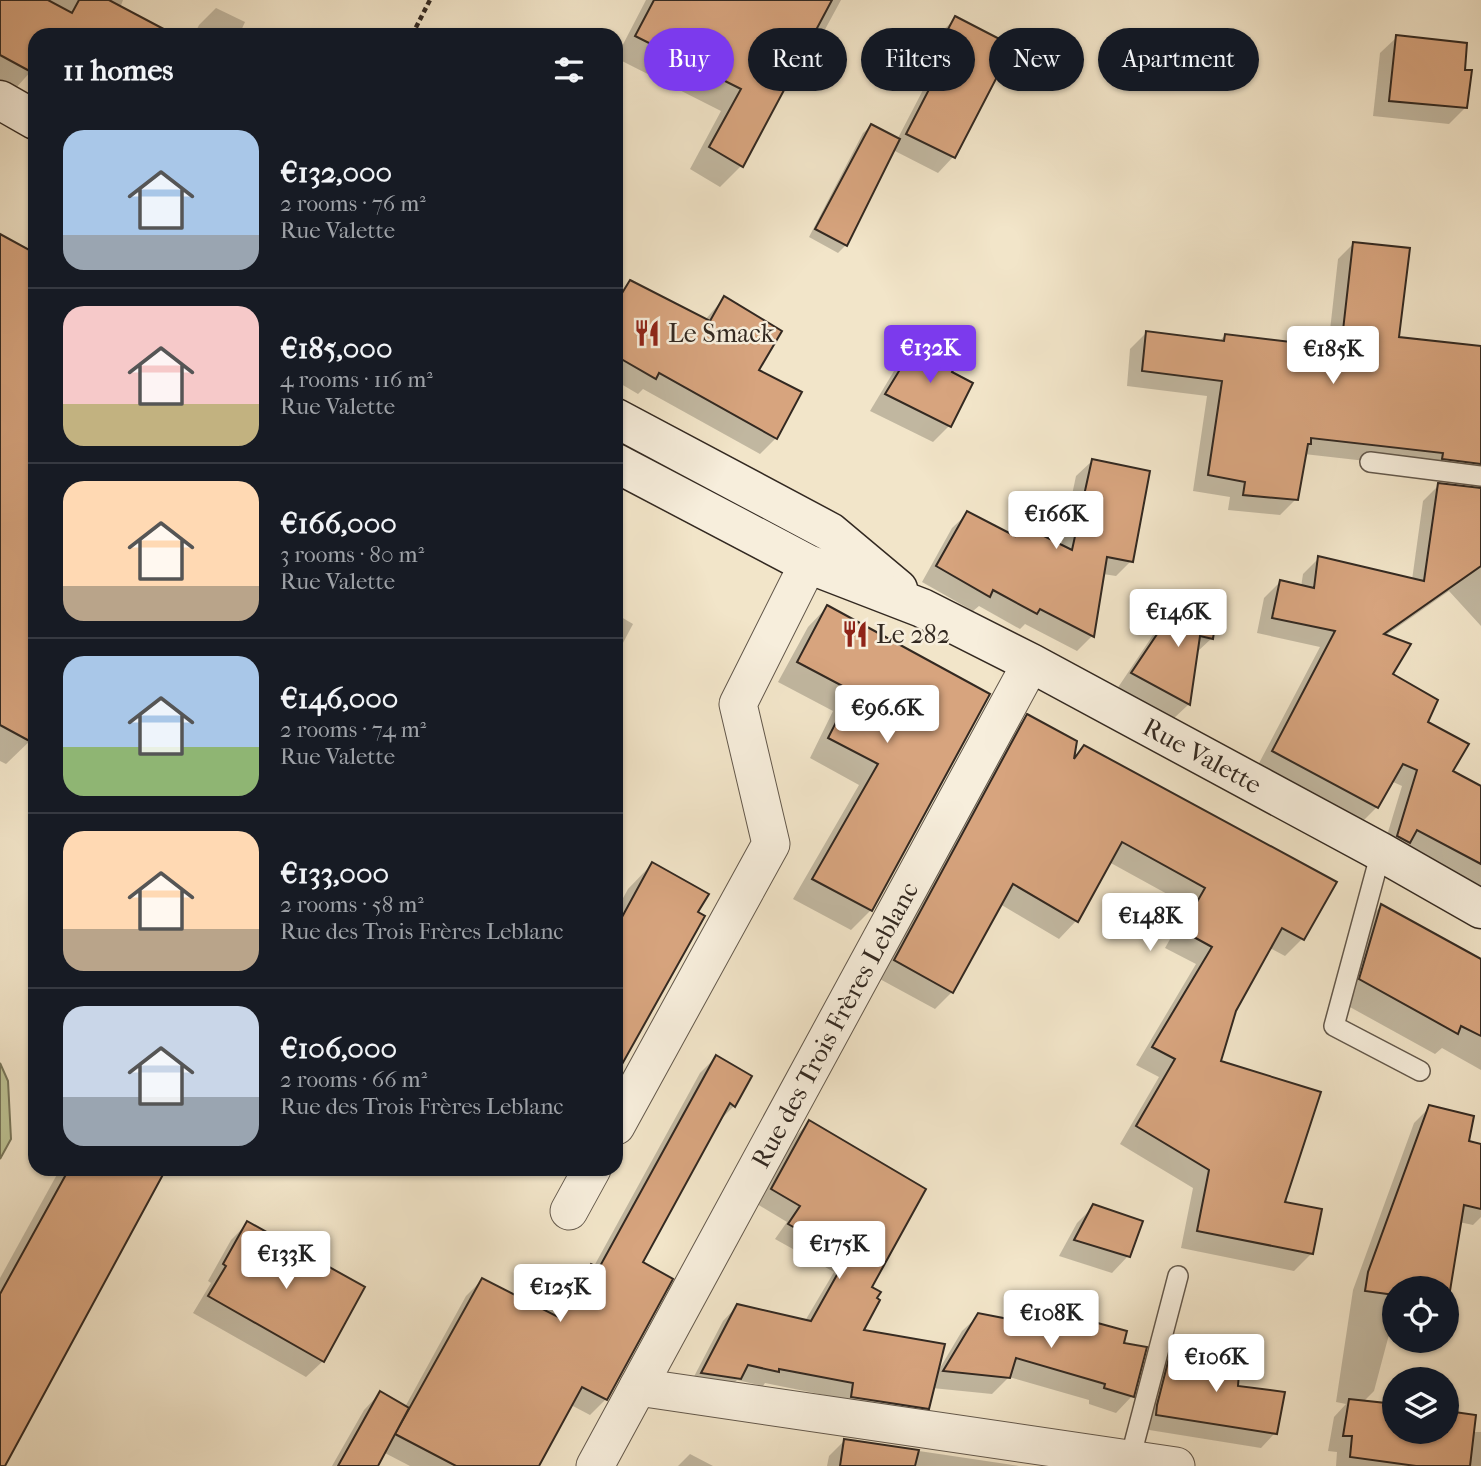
<!DOCTYPE html>
<html lang="en">
<head>
<meta charset="utf-8">
<style>
	body { margin:0; font-family:"IM FELL French Canon",serif; background:#242831; color:#f1f3f6; height:100vh; display:flex; flex-direction:column; font-size:26px; white-space:nowrap }
	* { box-sizing:border-box; margin:0 }
	p { font-size:23px; color:#9ea1a6 }
	.icon { flex:none; width:38px; height:38px; fill:none; stroke:currentColor; stroke-width:2; stroke-linecap:round; stroke-linejoin:round }
	.map { position:relative; flex:1; overflow:hidden }
	.sheet { position:absolute; left:28px; top:28px; width:595px; height:1148px; display:flex; flex-direction:column; background:#171b24; border-radius:21px; box-shadow:0 2px 5px #0004 }
	.sheet>* { flex:none }
	.hud { position:absolute; left:644px; top:28px; width:665px; height:63px; display:flex; gap:14px }
	.controls { position:absolute; left:1382px; top:1276px; display:grid; gap:14px }
	.controls a { display:grid; place-items:center; width:77px; height:77px; border-radius:50%; background:#171b24; box-shadow:0 2px 5px #0004; font-size:35px }
	.price { position:absolute; translate:-50% -60px; padding:0 16px; border-radius:7px; background:#fff; color:#222; font-size:23px; line-height:46px; filter:drop-shadow(0 2px 4px #0008) }
	.price::after { content:''; position:absolute; left:50%; top:42px; width:21px; height:16px; margin-left:-10px; background:inherit; clip-path:polygon(0 0,100% 0,50% 100%) }
	.price.selected { background:#7c3aed; color:#fff }
	ul { padding:0; list-style:none }
	li { display:flex; align-items:center; gap:21px; height:175px; padding:0 35px }
	li+li { border-top:2px solid #363941 }
	li span { display:grid; place-items:center; flex:none; width:196px; height:140px; border-radius:21px; color:#555 }
	li>.icon { margin-inline-start:auto }
	span .icon { width:84px; height:84px; fill:#fffc; stroke-width:1 }
	li b { font-size:30px }
	h2 { display:flex; justify-content:space-between; align-items:center; height:84px; padding:0 35px; font-size:30px }
	.pill { padding:0 24px; border-radius:32px; background:#171b24; box-shadow:0 2px 5px #0004; font-size:24px; line-height:63px }
	.pill.selected { background:#7c3aed; color:#fff }
	.map>svg:first-child { display:block }
	.green { fill:#bdc394; stroke:#78765a; stroke-width:2 }
	.shadow { fill:#0003 }
	.building { fill:#d7a47e; stroke:#332921; stroke-width:2 }
	.lines { fill:none; stroke-linecap:round; stroke-linejoin:round }
	.service-casing { stroke:#63584b; stroke-width:22 }
	.minor-casing { stroke:#63584b; stroke-width:39 }
	.secondary-casing { stroke:#332921; stroke-width:41 }
	.path { stroke:#332921; stroke-width:4.5; stroke-dasharray:5 3.5; stroke-linecap:butt }
	.service { stroke:#f7eedc; stroke-width:19 }
	.minor { stroke:#f7eedc; stroke-width:37 }
	.secondary { stroke:#f7eedc; stroke-width:38 }
	.labels { text-anchor:middle; stroke-width:5; stroke-linejoin:round; paint-order:stroke }
	.poi-label { font-size:26px; fill:#332921; stroke:#f7eedc; text-anchor:start }
	.street-label { font-size:26px; fill:#332921; stroke:#f7eedc }
</style>
</head>
<body>
<div class="map">
<svg width="1481" height="1466" viewBox="0 0 1481 1466">
	<rect width="100%" height="100%" fill="#f2e5c9"/>
	<filter id="stains"><feTurbulence type="fractalNoise" baseFrequency=".00286" numOctaves="4"/><feColorMatrix values="0 0 0 0 .2 0 0 0 0 .09 0 0 0 0 .02 0 0 0 .5 -.17"/></filter>
	<radialGradient id="worn" r=".72"><stop offset=".6" stop-color="#630" stop-opacity="0"/><stop offset="1" stop-color="#630" stop-opacity=".3"/></radialGradient>
	<path class="green" d="M 0,1063 L 8,1081 L 11,1139 L 0,1159 Z"/>
	<g class="shadow">
		<path d="M 0,0 L 123,0 L 120,8 L 171,35 L 35,35 L 35,70 L 33,69 L 15,89 L 0,81 Z"/>
		<path d="M 646,0 L 841,0 L 822,35 L 801,56 L 741,166 L 720,187 L 690,169 L 721,111 L 616,58 Z"/>
		<path d="M 216,8 L 245,22 L 239,35 L 194,35 L 199,25 Z"/>
		<path d="M 956,18 L 953,157 L 938,173 L 893,150 L 846,245 L 838,253 L 809,237 L 863,133 L 871,126 L 897,140 L 924,88 L 914,83 L 940,33 Z"/>
		<path d="M 1397,37 L 1465,108 L 1449,124 L 1373,116 L 1380,53 Z"/>
		<path d="M 0,236 L 35,255 L 35,736 L 6,764 L 0,761 Z"/>
		<path d="M 1354,243 L 1397,338 L 1481,348 L 1481,626 L 1449,591 L 1385,636 L 1391,674 L 1425,723 L 1450,772 L 1481,789 L 1481,889 L 1382,852 L 1402,786 L 1391,781 L 1377,807 L 1361,823 L 1257,767 L 1320,647 L 1257,633 L 1264,598 L 1280,582 L 1301,587 L 1303,574 L 1319,558 L 1412,580 L 1423,501 L 1439,485 L 1478,490 L 1472,481 L 1428,468 L 1304,454 L 1296,499 L 1280,515 L 1228,510 L 1230,497 L 1193,491 L 1207,396 L 1127,386 L 1130,349 L 1146,333 L 1219,342 L 1225,335 L 1328,348 L 1338,259 Z"/>
		<path d="M 631,282 L 705,320 L 724,298 L 757,370 L 776,438 L 760,454 L 643,389 L 638,394 L 616,381 L 616,297 Z"/>
		<path d="M 916,345 L 950,373 L 949,426 L 933,442 L 870,411 L 900,361 Z"/>
		<path d="M 1092,461 L 1131,561 L 1116,576 L 1103,574 L 1092,636 L 1077,651 L 1025,624 L 1020,629 L 979,606 L 973,611 L 922,582 L 952,528 L 968,513 L 1011,536 L 1021,526 L 1061,547 L 1076,476 Z"/>
		<path d="M 1182,599 L 1212,638 L 1196,653 L 1188,705 L 1173,719 L 1117,689 L 1167,614 Z"/>
		<path d="M 827,607 L 988,695 L 871,910 L 851,930 L 793,899 L 859,785 L 810,758 L 833,711 L 778,682 L 808,627 Z"/>
		<path d="M 616,614 L 633,624 L 616,656 Z"/>
		<path d="M 1027,716 L 1072,758 L 1084,747 L 1302,939 L 1285,956 L 1270,948 L 1235,1010 L 1219,1062 L 1282,1204 L 1312,1253 L 1294,1271 L 1181,1248 L 1193,1188 L 1120,1144 L 1159,1077 L 1136,1065 L 1196,964 L 1165,948 L 1189,906 L 1109,862 L 1076,921 L 1059,939 L 1000,904 L 952,992 L 935,1009 L 878,978 L 1010,734 Z"/>
		<path d="M 652,864 L 696,912 L 616,1075 L 616,911 L 628,889 Z"/>
		<path d="M 1381,906 L 1481,960 L 1481,1070 L 1442,1048 L 1435,1054 L 1339,1001 L 1360,928 Z"/>
		<path d="M 716,1057 L 734,1106 L 717,1123 L 640,1263 L 606,1399 L 590,1415 L 571,1405 L 537,1466 L 410,1466 L 383,1452 L 376,1466 L 332,1466 L 364,1410 L 380,1393 L 405,1407 L 466,1296 L 482,1280 L 555,1318 L 575,1283 L 591,1267 L 593,1268 L 700,1073 Z"/>
		<path d="M 1430,1107 L 1467,1143 L 1481,1146 L 1481,1217 L 1473,1225 L 1459,1222 L 1447,1294 L 1447,1288 L 1395,1288 L 1395,1312 L 1374,1391 L 1363,1402 L 1395,1432 L 1481,1432 L 1481,1466 L 1336,1466 L 1337,1452 L 1328,1451 L 1334,1417 L 1346,1404 L 1336,1402 L 1353,1290 L 1414,1123 Z"/>
		<path d="M 809,1122 L 870,1287 L 861,1332 L 937,1373 L 962,1331 L 979,1315 L 1031,1325 L 1046,1310 L 1121,1345 L 1145,1348 L 1132,1396 L 1116,1413 L 1089,1404 L 1089,1400 L 1009,1377 L 992,1394 L 932,1388 L 928,1408 L 913,1423 L 837,1411 L 839,1398 L 765,1383 L 763,1386 L 737,1380 L 724,1393 L 688,1388 L 723,1321 L 737,1306 L 805,1321 L 834,1272 L 775,1239 L 787,1222 L 757,1204 L 795,1137 Z"/>
		<path d="M 60,1169 L 164,1169 L 3,1466 L 0,1466 L 0,1278 Z"/>
		<path d="M 535,1169 L 547,1169 L 543,1173 Z"/>
		<path d="M 1094,1206 L 1128,1256 L 1112,1273 L 1059,1256 L 1077,1223 Z"/>
		<path d="M 248,1223 L 323,1361 L 306,1377 L 193,1313 L 211,1283 L 208,1281 L 231,1240 Z"/>
		<path d="M 1172,1352 L 1237,1387 L 1275,1433 L 1261,1448 L 1143,1429 L 1157,1367 Z"/>
		<path d="M 845,1440 L 1019,1466 L 827,1466 L 829,1456 Z"/>
		<path d="M 690,1454 L 713,1466 L 678,1466 Z"/>
	</g>
	<g class="building">
		<path d="M 0,0 L 48,0 L 72,13 L 79,0 L 109,0 L 175,35 L 35,35 L 35,74 L 0,55 Z"/>
		<path d="M 654,0 L 832,0 L 743,167 L 709,147 L 741,89 L 635,36 Z"/>
		<path d="M 955,16 L 1013,46 L 955,158 L 906,134 L 938,72 L 928,67 Z"/>
		<path d="M 1396,35 L 1467,43 L 1465,70 L 1472,70 L 1467,108 L 1389,101 Z"/>
		<path d="M 871,124 L 900,139 L 847,246 L 815,229 Z"/>
		<path d="M 0,234 L 35,253 L 35,744 L 0,725 Z"/>
		<path d="M 1353,242 L 1410,248 L 1399,337 L 1481,346 L 1481,464 L 1442,459 L 1443,453 L 1311,438 L 1311,444 L 1308,444 L 1298,500 L 1243,495 L 1245,482 L 1208,475 L 1222,381 L 1142,371 L 1146,331 L 1224,341 L 1225,334 L 1341,348 Z"/>
		<path d="M 630,280 L 710,321 L 724,296 L 782,331 L 759,370 L 802,392 L 777,439 L 659,373 L 656,379 L 616,356 L 616,303 Z"/>
		<path d="M 916,343 L 957,362 L 952,372 L 973,383 L 951,427 L 885,394 Z"/>
		<path d="M 1092,459 L 1150,471 L 1133,562 L 1107,557 L 1094,637 L 1040,609 L 1037,614 L 993,590 L 990,597 L 936,566 L 967,511 L 1015,536 L 1020,524 L 1072,550 Z"/>
		<path d="M 1438,483 L 1481,488 L 1481,566 L 1384,634 L 1411,644 L 1393,674 L 1438,700 L 1428,722 L 1469,744 L 1453,771 L 1481,786 L 1481,864 L 1417,830 L 1410,843 L 1397,836 L 1417,770 L 1403,764 L 1378,808 L 1272,751 L 1335,631 L 1272,618 L 1280,580 L 1314,588 L 1318,556 L 1424,581 Z"/>
		<path d="M 1182,597 L 1218,605 L 1213,639 L 1200,636 L 1190,705 L 1131,673 Z"/>
		<path d="M 827,605 L 990,694 L 872,911 L 812,879 L 878,764 L 828,738 L 852,691 L 797,662 Z"/>
		<path d="M 1027,714 L 1077,741 L 1074,759 L 1084,745 L 1337,882 L 1304,940 L 1282,928 L 1236,1011 L 1221,1061 L 1321,1092 L 1285,1202 L 1322,1209 L 1313,1254 L 1197,1231 L 1209,1170 L 1136,1126 L 1175,1059 L 1152,1047 L 1212,947 L 1181,930 L 1205,888 L 1122,842 L 1078,922 L 1013,884 L 953,993 L 894,960 Z"/>
		<path d="M 652,862 L 709,894 L 698,912 L 705,916 L 616,1075 L 616,928 Z"/>
		<path d="M 1381,904 L 1481,959 L 1481,1036 L 1461,1026 L 1458,1034 L 1359,979 Z"/>
		<path d="M 716,1055 L 752,1076 L 735,1107 L 730,1103 L 643,1262 L 673,1279 L 607,1400 L 582,1387 L 539,1466 L 456,1466 L 395,1434 L 482,1278 L 560,1318 L 591,1264 L 599,1268 Z"/>
		<path d="M 1429,1105 L 1474,1116 L 1469,1141 L 1481,1144 L 1481,1209 L 1464,1205 L 1448,1303 L 1447,1288 L 1395,1288 L 1395,1295 L 1365,1291 L 1368,1272 Z"/>
		<path d="M 809,1120 L 926,1189 L 872,1287 L 881,1292 L 877,1298 L 880,1300 L 864,1330 L 945,1344 L 929,1409 L 851,1397 L 853,1383 L 779,1369 L 779,1372 L 748,1365 L 741,1379 L 701,1373 L 737,1304 L 811,1321 L 847,1257 L 788,1224 L 800,1206 L 771,1189 Z"/>
		<path d="M 69,1169 L 166,1169 L 5,1466 L 0,1466 L 0,1294 Z"/>
		<path d="M 1093,1204 L 1143,1221 L 1130,1257 L 1074,1240 Z"/>
		<path d="M 247,1221 L 365,1287 L 324,1362 L 208,1296 L 226,1266 L 223,1264 Z"/>
		<path d="M 1046,1309 L 1127,1331 L 1124,1343 L 1147,1347 L 1134,1397 L 1104,1388 L 1105,1384 L 1016,1358 L 1010,1378 L 943,1371 L 978,1313 L 1039,1325 Z"/>
		<path d="M 1171,1350 L 1240,1360 L 1238,1386 L 1285,1392 L 1277,1434 L 1156,1415 L 1157,1405 Z"/>
		<path d="M 380,1391 L 409,1408 L 378,1466 L 338,1466 Z"/>
		<path d="M 1349,1399 L 1395,1404 L 1395,1432 L 1447,1432 L 1447,1411 L 1476,1415 L 1470,1466 L 1416,1466 L 1350,1457 L 1352,1436 L 1343,1436 Z"/>
		<path d="M 844,1439 L 919,1450 L 915,1466 L 840,1466 Z"/>
	</g>
	<g class="lines">
		<defs>
			<g id="service">
				<path d="M 1370,462 L 1481,476"/>
				<path d="M 1381,852 L 1334,1026 L 1420,1071"/>
				<path d="M 1130,1459 L 1178,1276"/>
			</g>
			<g id="minor">
				<path d="M 616,1126 L 771,844 L 738,704 L 808,564"/>
				<path d="M 569,1211 L 592,1169"/>
				<path d="M 638,1387 L 1176,1466"/>
				<path id="s1" d="M 595,1466 L 1031,663"/>
			</g>
			<g id="secondary">
				<path d="M 0,100 L 35,120"/>
				<path d="M 616,418 L 830,532 L 898,589"/>
				<path id="s2" d="M 616,463 L 808,564 L 922,608 L 1031,663 L 1381,852 L 1481,909"/>
			</g>
		</defs>
		<use href="#service" class="service-casing"/>
		<use href="#minor" class="minor-casing"/>
		<use href="#secondary" class="secondary-casing"/>
		<path class="path" d="M 412,35 L 430,0"/>
		<use href="#service" class="service"/>
		<use href="#minor" class="minor"/>
		<use href="#secondary" class="secondary"/>
	</g>
	<defs>
		<symbol id="restaurant-bare" viewBox="-9 -9 18 18"><path d="M-5-6h1v4h1v-4h1v4h1v-4h1v5L-1.5 .5V6h-2V.5L-5-1ZM5-6V6H3V1.5H1.5Q1.5-4 5-6Z" fill="#8f2418" stroke="#f7eedc" stroke-width="2.5" paint-order="stroke"/></symbol>
	</defs>
	<g fill-rule="evenodd">
		<use href="#restaurant-bare" x="628" y="314" width="38" height="38"/>
		<use href="#restaurant-bare" x="836" y="615" width="38" height="38"/>
	</g>
	<g class="labels">
		<g class="poi-label">
			<text x="668" y="342">Le Smack</text>
			<text x="876" y="643">Le 282</text>
		</g>
		<g class="street-label">
			<text dy="9" stroke="none"><textPath href="#s2" startOffset="656">Rue Valette</textPath></text>
			<text dy="9" stroke="none"><textPath href="#s1" startOffset="502">Rue des Trois Frères Leblanc</textPath></text>
		</g>
	</g>
	<rect width="100%" height="100%" filter="url(#stains)"/>
	<rect width="100%" height="100%" fill="url(#worn)"/>
</svg>
<div class="controls">
<a><svg class="icon" aria-label="locate" viewBox="0 0 24 24"><circle cx="12" cy="12" r="6"/><path d="M12 2v4M12 18v4M2 12h4M18 12h4"/></svg></a>
<a><svg class="icon" aria-label="layers" viewBox="0 0 24 24"><path d="M12 4l9 5-9 5-9-5zM3 14l9 5 9-5"/></svg></a>
</div>
<b class="price selected" style="left:930px;top:385px">€132K</b>
<b class="price" style="left:1333px;top:386px">€185K</b>
<b class="price" style="left:1056px;top:551px">€166K</b>
<b class="price" style="left:1178px;top:649px">€146K</b>
<b class="price" style="left:887px;top:745px">€96.6K</b>
<b class="price" style="left:1150px;top:953px">€148K</b>
<b class="price" style="left:839px;top:1281px">€175K</b>
<b class="price" style="left:286px;top:1291px">€133K</b>
<b class="price" style="left:560px;top:1324px">€125K</b>
<b class="price" style="left:1051px;top:1350px">€108K</b>
<b class="price" style="left:1216px;top:1394px">€106K</b>
<div class="hud">
<a class="pill selected">Buy</a>
<a class="pill">Rent</a>
<a class="pill">Filters</a>
<a class="pill">New</a>
<a class="pill">Apartment</a>
</div>
<section class="sheet">
<h2>11 homes<svg class="icon" aria-label="filters" viewBox="0 0 24 24"><path d="M4 7h16M4 17h16"/><circle cx="9" cy="7" r="2"/><circle cx="15" cy="17" r="2"/></svg></h2>
<ul>
<li><span style="background:linear-gradient(#a9c7e8 75%,#9aa5b1 0)"><svg class="icon" aria-label="home" viewBox="0 0 24 24"><path d="M3 11l9-7 9 7M6 9v11h12V9"/></svg></span><div><b>€132,000</b><p>2 rooms · 76 m²</p><p>Rue Valette</p></div></li>
<li><span style="background:linear-gradient(#f6c9c9 70%,#c2b280 0)"><svg class="icon" aria-label="home" viewBox="0 0 24 24"><path d="M3 11l9-7 9 7M6 9v11h12V9"/></svg></span><div><b>€185,000</b><p>4 rooms · 116 m²</p><p>Rue Valette</p></div></li>
<li><span style="background:linear-gradient(#ffd9b3 75%,#b9a48a 0)"><svg class="icon" aria-label="home" viewBox="0 0 24 24"><path d="M3 11l9-7 9 7M6 9v11h12V9"/></svg></span><div><b>€166,000</b><p>3 rooms · 80 m²</p><p>Rue Valette</p></div></li>
<li><span style="background:linear-gradient(#a9c7e8 65%,#8fb573 0)"><svg class="icon" aria-label="home" viewBox="0 0 24 24"><path d="M3 11l9-7 9 7M6 9v11h12V9"/></svg></span><div><b>€146,000</b><p>2 rooms · 74 m²</p><p>Rue Valette</p></div></li>
<li><span style="background:linear-gradient(#ffd9b3 70%,#b9a48a 0)"><svg class="icon" aria-label="home" viewBox="0 0 24 24"><path d="M3 11l9-7 9 7M6 9v11h12V9"/></svg></span><div><b>€133,000</b><p>2 rooms · 58 m²</p><p>Rue des Trois Frères Leblanc</p></div></li>
<li><span style="background:linear-gradient(#c9d6e8 65%,#9aa5b1 0)"><svg class="icon" aria-label="home" viewBox="0 0 24 24"><path d="M3 11l9-7 9 7M6 9v11h12V9"/></svg></span><div><b>€106,000</b><p>2 rooms · 66 m²</p><p>Rue des Trois Frères Leblanc</p></div></li>
</ul>
</section>
</div>
</body>
</html>
